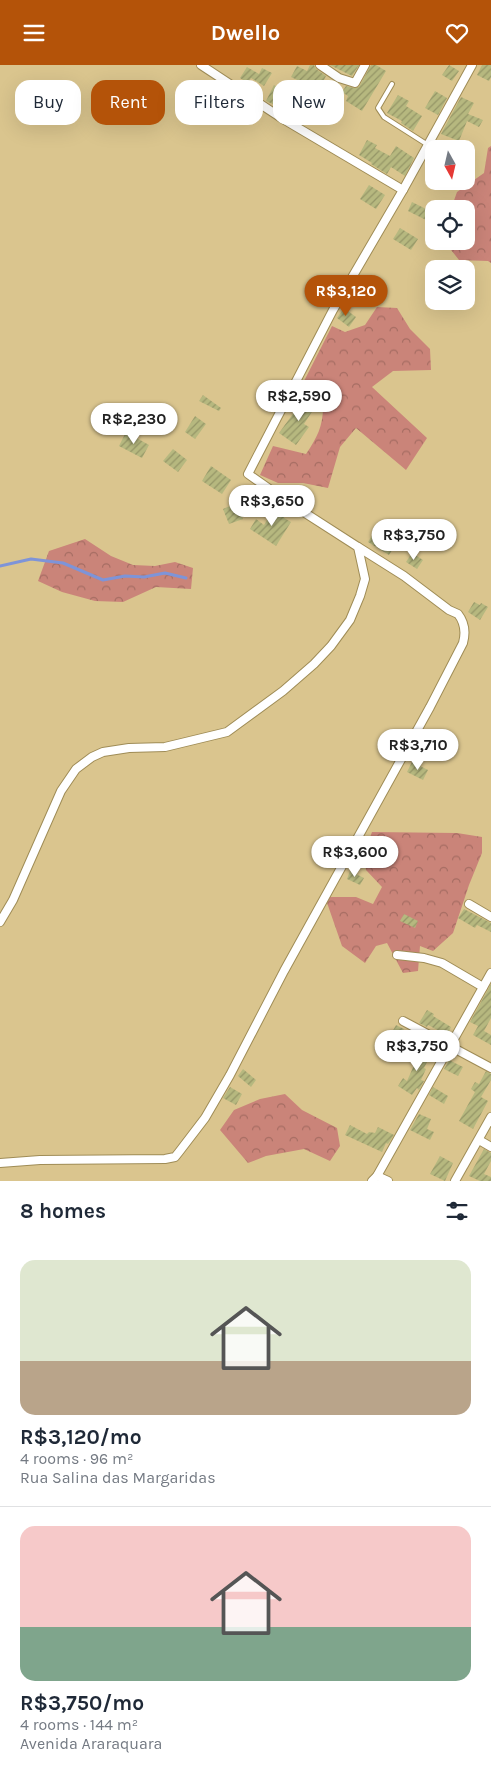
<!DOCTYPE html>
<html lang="en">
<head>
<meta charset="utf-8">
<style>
	body { margin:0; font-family:Karla,sans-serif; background:#f6f6f7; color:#1f2937; height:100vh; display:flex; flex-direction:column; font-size:19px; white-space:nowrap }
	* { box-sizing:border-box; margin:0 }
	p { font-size:16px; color:#747a83 }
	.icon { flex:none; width:28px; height:28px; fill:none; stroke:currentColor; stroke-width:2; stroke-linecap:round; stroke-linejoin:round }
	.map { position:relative; height:1116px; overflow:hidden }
	.panel { display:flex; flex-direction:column; background:#fff; flex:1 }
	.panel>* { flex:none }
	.hud { position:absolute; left:15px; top:15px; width:461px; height:45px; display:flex; gap:10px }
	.needle { width:32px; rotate:172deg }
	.buttons { position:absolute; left:425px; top:75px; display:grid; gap:10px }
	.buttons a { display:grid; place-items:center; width:50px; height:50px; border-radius:10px; background:#fff; box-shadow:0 5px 20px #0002; font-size:25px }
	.price { position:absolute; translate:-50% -42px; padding:0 11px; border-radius:18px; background:#fff; color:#222; font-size:16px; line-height:32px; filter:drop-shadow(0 1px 2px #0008) }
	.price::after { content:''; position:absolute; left:50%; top:30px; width:15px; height:11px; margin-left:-8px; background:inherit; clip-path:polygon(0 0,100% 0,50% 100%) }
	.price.selected { background:#b45309; color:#fff }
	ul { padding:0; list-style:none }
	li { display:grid; align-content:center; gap:10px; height:265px; padding:0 20px }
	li+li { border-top:1px solid #e0e1e3 }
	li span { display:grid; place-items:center; height:155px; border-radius:15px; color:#555 }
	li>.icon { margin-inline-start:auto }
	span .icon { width:90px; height:90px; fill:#fffc; stroke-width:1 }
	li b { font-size:21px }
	h2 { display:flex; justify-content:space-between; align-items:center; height:60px; padding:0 20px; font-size:21px }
	.tag { padding:0 18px; border-radius:15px; background:#fff; box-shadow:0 5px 20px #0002; font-size:18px; line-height:45px }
	.tag.selected { background:#b45309; color:#fff }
	header { display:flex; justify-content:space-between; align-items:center; height:65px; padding:0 20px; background:#b45309; color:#fff; font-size:22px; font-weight:700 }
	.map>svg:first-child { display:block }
	.forest { fill:url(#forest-crowns) }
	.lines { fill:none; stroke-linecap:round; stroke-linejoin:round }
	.stream { stroke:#7e94d8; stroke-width:3 }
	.building { fill:url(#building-hatch) }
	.lane-casing { stroke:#9f8c56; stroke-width:6 }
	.street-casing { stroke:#9f8c56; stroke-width:10 }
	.lane { stroke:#fff; stroke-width:4 }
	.street { stroke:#fff; stroke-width:8 }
</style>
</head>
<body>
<header><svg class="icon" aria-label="menu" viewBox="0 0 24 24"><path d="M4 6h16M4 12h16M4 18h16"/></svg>Dwello<svg class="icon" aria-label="heart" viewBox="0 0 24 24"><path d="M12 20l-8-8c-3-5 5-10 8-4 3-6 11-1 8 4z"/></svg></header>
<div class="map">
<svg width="491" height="1116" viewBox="0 0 491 1116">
	<defs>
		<pattern id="forest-crowns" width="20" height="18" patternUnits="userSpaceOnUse" patternTransform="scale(1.25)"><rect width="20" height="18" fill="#ca8479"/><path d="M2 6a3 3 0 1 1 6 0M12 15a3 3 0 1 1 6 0" fill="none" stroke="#a56c62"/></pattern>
		<pattern id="building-hatch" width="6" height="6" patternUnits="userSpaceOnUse" patternTransform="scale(1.25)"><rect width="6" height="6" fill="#b6b87f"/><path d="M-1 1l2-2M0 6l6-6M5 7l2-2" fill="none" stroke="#959667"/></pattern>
	</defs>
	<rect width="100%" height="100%" fill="#dac58e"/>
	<g class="forest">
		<path d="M 491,81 L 491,198 L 488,196 L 459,195 L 444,176 L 466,176 L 466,144 L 451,144 L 457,127 L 484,108 L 488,83 Z"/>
		<path d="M 377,242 L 397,243 L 410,264 L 430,284 L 431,305 L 393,306 L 372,322 L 427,373 L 406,405 L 356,363 L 340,382 L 328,423 L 303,418 L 278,418 L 260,410 L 273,381 L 306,389 C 317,373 323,361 323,342 L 301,322 L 332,261 L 345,267 L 365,260 Z"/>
		<path d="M 85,474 L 111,491 L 133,500 L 155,501 L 175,497 L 193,503 L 191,524 L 156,522 L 123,537 L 95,536 L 62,527 L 38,516 L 49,486 Z"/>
		<path d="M 372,767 L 457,768 L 482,772 L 482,788 L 469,820 L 453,868 L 433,886 L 420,881 L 418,906 L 403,908 L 387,878 L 376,881 L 365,898 L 342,881 L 325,832 L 356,832 L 373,839 L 382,822 L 366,805 L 364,789 Z"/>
		<path d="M 285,1029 L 302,1045 L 337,1063 L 340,1081 L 330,1096 L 304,1084 L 266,1091 L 248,1098 L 220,1065 L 234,1045 L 260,1034 Z"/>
	</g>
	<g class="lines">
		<path class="stream" d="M 0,501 L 31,494 L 63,498 L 103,515 L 125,511 L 144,512 L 165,508 L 186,513"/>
	</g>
	<g class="building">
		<path d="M 310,0 L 314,0 L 316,4 L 326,11 L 316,30 L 306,25 L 308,20 L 291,12 L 297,1 L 307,6 Z"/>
		<path d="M 330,0 L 359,0 L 352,11 Z"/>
		<path d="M 371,0 L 376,0 L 386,6 L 362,46 L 346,36 L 348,31 L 342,27 L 346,21 L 354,23 L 359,22 Z"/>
		<path d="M 449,0 L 459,6 L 452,16 L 442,10 Z"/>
		<path d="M 482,0 L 491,0 L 491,12 L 489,16 L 477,10 Z"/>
		<path d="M 247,2 L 259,9 L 262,3 L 272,8 L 264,21 L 251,13 L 248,18 L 240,13 Z"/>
		<path d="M 274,20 L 282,25 L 275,40 L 266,36 Z"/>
		<path d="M 435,26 L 447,33 L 438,50 L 425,43 Z"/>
		<path d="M 398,30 L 409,36 L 406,41 L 422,51 L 413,66 L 401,58 L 402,56 L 387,48 Z"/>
		<path d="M 461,32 L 474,38 L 468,49 L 483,55 L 479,62 L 467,56 L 459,76 L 441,69 Z"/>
		<path d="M 367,75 L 377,80 L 375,83 L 390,91 L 396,81 L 414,93 L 405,111 L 391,102 L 387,109 L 371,99 L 372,98 L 359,90 Z"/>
		<path d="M 369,120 L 385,130 L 376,144 L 360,134 Z"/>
		<path d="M 412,137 L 430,146 L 426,155 L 408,146 Z"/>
		<path d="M 400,163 L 418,174 L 411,185 L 393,174 Z"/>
		<path d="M 344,243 L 356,252 L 349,262 L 337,253 Z"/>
		<path d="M 203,330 L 221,343 L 219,346 L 199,336 Z"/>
		<path d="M 306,331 L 317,339 L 304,359 L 309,362 L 296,380 L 279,368 Z"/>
		<path d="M 195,351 L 206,359 L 195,374 L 185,367 Z"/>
		<path d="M 126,367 L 149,380 L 142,393 L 119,381 Z"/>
		<path d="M 173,384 L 187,395 L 178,407 L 163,396 Z"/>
		<path d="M 211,401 L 231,415 L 222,429 L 202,416 Z"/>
		<path d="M 237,438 L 243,454 L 229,459 L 223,444 Z"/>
		<path d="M 275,442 L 286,448 L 284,453 L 291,457 L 276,481 L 250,464 L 256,454 L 264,460 Z"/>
		<path d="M 388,459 L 385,476 L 394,482 L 389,490 L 368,477 L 373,469 L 379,473 Z"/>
		<path d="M 412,488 L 423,495 L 417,504 L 406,497 Z"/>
		<path d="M 474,537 L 480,540 L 481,538 L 488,542 L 480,555 L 468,547 Z"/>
		<path d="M 429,674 L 445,685 L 440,693 L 424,682 Z"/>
		<path d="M 412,697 L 428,705 L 423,715 L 407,707 Z"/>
		<path d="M 350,806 L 364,813 L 360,820 L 347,814 Z"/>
		<path d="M 464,844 L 491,858 L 491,867 L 477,860 L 475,863 L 458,853 Z"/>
		<path d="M 404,849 L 418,856 L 415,863 L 400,856 Z"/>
		<path d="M 491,919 L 491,953 L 484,966 L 491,970 L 491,980 L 473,970 L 478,961 L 470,957 Z"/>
		<path d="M 427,945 L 434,949 L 433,951 L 451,962 L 447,970 L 428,960 L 427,962 L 419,958 Z"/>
		<path d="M 396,960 L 404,964 L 397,977 L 389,973 Z"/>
		<path d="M 423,980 L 433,985 L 424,1003 L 426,1004 L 421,1015 L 424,1016 L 419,1025 L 417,1023 L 412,1030 L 398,1021 L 403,1013 L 407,1016 Z"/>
		<path d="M 449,995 L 463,1002 L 458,1011 L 444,1004 Z"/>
		<path d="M 243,1004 L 256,1015 L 251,1022 L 238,1011 Z"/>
		<path d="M 486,1006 L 491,1009 L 491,1015 L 481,1032 L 488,1036 L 473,1064 L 459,1056 L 475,1027 L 471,1024 L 475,1017 L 479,1019 Z"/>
		<path d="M 230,1022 L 242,1029 L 236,1040 L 223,1033 Z"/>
		<path d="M 433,1022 L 448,1031 L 444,1039 L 429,1030 Z"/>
		<path d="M 419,1049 L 431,1054 L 427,1064 L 434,1067 L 430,1075 L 410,1065 Z"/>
		<path d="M 350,1060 L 367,1069 L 369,1067 L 375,1068 L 378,1062 L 394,1070 L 388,1079 L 386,1078 L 382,1087 L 345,1070 Z"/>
		<path d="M 484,1084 L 491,1088 L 491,1096 L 484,1109 L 491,1112 L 491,1116 L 480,1116 L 469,1111 Z"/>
		<path d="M 440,1091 L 453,1098 L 445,1116 L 430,1109 Z"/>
	</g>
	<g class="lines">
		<defs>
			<path id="lane" d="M 392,19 L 378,43 L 384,52 L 428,80"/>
			<g id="street">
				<path d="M 201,0 L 283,54 L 403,125"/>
				<path d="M 320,0 L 339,13 L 355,18 L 365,0"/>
				<path d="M 469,839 L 491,852"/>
				<path d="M 0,857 L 13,835 L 61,726 L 76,704 L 92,692 L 103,687 L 129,683 L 165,682 L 227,667 L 283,626 L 314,599 L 331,581 L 350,555 L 360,531 L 365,514 L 358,482 L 288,437 L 248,409 L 333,245 L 403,125 L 472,0"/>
				<path d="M 397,890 L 424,893 L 442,898 L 483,922"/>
				<path d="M 403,956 L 491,1003"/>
				<path d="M 479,1075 L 491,1082"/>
				<path d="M 0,1098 L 40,1095 L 165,1094 L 175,1092 L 179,1087 L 205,1053 L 230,1010 L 284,906 L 430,642 L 463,578 C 466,567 465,558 458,549 L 449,545 L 404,511 L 358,482"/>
				<path d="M 377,1111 L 388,1116"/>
				<path d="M 372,1116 L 377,1111 L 491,908"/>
				<path d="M 455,1116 L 491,1052"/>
			</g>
		</defs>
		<use href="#lane" class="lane-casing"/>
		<use href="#street" class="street-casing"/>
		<use href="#lane" class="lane"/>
		<use href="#street" class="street"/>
	</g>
</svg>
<div class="buttons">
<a><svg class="needle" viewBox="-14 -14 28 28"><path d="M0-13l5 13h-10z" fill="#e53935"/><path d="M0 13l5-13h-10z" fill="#747a83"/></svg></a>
<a><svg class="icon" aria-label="locate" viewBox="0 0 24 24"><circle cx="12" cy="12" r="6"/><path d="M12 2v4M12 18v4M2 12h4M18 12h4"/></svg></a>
<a><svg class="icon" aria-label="layers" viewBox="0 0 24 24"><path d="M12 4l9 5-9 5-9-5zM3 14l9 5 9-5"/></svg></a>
</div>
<b class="price selected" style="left:346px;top:252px">R$3,120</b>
<b class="price" style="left:299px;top:357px">R$2,590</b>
<b class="price" style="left:134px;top:380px">R$2,230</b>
<b class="price" style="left:272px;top:462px">R$3,650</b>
<b class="price" style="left:414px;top:496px">R$3,750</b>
<b class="price" style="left:418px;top:706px">R$3,710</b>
<b class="price" style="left:355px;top:813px">R$3,600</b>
<b class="price" style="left:417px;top:1007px">R$3,750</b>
<div class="hud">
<a class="tag">Buy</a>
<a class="tag selected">Rent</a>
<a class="tag">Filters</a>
<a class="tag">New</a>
</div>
</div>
<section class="panel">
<h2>8 homes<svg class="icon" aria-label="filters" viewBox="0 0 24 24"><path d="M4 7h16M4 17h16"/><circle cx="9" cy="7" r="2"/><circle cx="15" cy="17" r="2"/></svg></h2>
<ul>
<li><span style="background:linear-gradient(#dfe7d0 65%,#b9a48a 0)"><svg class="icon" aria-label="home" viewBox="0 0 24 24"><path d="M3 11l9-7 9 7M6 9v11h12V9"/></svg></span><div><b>R$3,120/mo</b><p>4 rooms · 96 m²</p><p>Rua Salina das Margaridas</p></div></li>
<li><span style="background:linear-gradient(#f6c9c9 65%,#7fa58c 0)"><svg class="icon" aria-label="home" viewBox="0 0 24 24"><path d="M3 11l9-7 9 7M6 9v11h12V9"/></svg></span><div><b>R$3,750/mo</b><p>4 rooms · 144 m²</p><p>Avenida Araraquara</p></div></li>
</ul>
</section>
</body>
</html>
